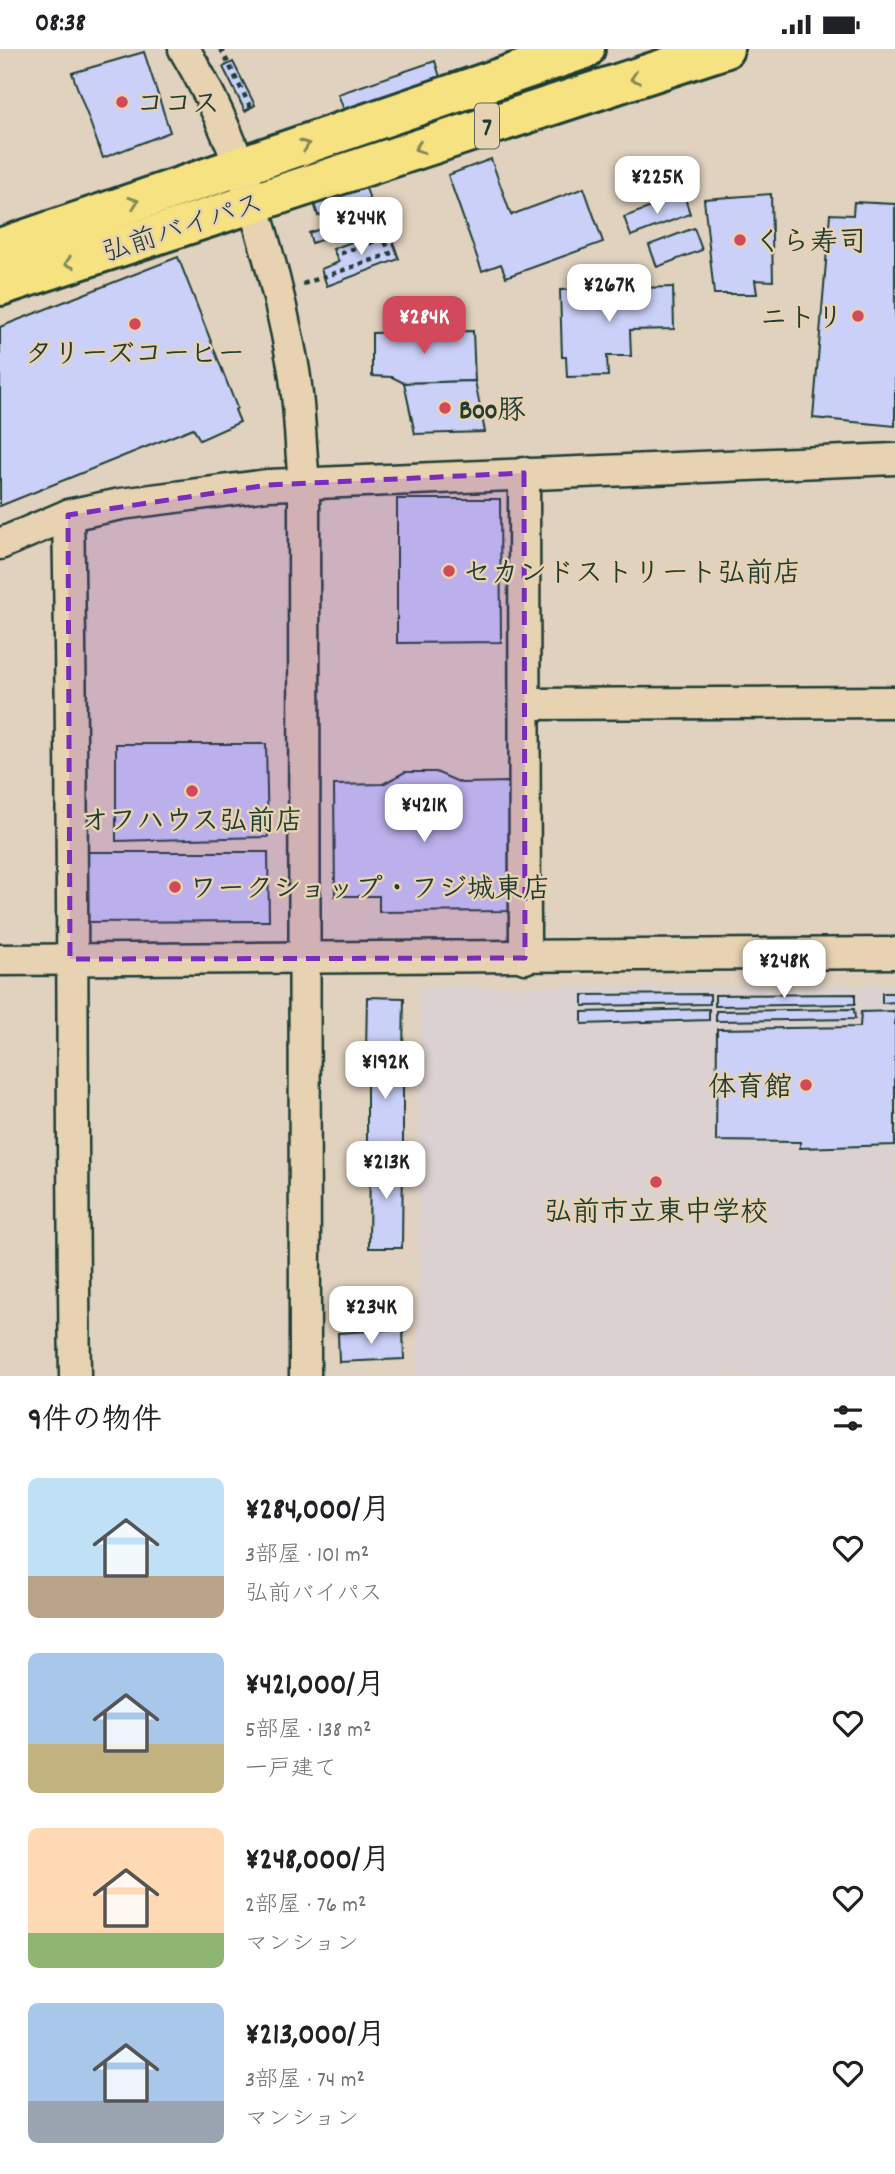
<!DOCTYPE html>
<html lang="ja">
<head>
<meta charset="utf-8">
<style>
	body { margin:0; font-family:Dekko,"Klee One",sans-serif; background:#f2f2f2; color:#202124; height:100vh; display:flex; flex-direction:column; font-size:26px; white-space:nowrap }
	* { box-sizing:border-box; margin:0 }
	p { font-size:23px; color:#757577 }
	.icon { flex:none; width:38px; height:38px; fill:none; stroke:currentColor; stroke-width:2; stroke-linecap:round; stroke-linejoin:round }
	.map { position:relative; height:1327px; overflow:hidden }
	.sheet { display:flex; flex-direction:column; background:#fff; flex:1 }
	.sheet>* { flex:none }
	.price { position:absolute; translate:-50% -60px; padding:0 16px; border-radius:14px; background:#fff; color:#222; font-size:23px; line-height:46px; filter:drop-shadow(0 2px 4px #0008) }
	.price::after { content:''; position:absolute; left:50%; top:42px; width:21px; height:16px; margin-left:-10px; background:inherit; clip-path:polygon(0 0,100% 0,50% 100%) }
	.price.on { background:#d1495b; color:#fff }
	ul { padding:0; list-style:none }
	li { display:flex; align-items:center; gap:21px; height:175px; padding:0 28px }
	li span { display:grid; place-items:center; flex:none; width:196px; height:140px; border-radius:10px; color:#555 }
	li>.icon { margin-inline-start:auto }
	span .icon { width:84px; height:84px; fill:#fffc; stroke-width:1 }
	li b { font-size:30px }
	h2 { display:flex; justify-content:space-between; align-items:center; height:84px; padding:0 28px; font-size:30px }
	.status { display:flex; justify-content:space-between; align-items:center; height:49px; padding:0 35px; background:#fff; direction:ltr }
	.status svg { height:19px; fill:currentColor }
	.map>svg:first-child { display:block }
	.built { fill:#dad1d0 }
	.building { fill:#cbd0f8; stroke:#1f3d34; stroke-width:2 }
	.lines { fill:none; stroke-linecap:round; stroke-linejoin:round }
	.minor-casing { stroke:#1f3d34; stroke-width:35 }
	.highway-casing { stroke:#1f3d34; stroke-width:44 }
	.path { stroke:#1f3d34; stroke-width:4.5; stroke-dasharray:5 5; stroke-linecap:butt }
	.minor { stroke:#e7d2b1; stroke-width:30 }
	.highway { stroke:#f7e281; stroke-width:38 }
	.oneway { stroke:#808757 }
	.marked { fill:#7b2cbf; fill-opacity:0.2; stroke:#7b2cbf; stroke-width:5; stroke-dasharray:14 9; stroke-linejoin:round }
	.poi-dot { fill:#d1495b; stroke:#e7d2b1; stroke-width:2.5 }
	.labels { text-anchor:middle; stroke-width:5; stroke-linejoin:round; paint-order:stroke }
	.shield { fill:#e7d2b1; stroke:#5b6a5a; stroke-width:2 }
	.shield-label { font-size:26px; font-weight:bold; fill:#1f3d34 }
	.poi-label { font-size:28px; font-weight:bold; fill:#1f3d34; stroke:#e7d2b1; text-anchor:start }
	.street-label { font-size:28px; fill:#1f3d34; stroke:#e7d2b1 }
</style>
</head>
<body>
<div class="status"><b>08:38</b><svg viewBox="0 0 49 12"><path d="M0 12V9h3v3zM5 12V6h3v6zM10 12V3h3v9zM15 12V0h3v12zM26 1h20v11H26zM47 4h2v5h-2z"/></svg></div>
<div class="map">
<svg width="895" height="1327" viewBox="0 0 895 1327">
	<rect width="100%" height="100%" fill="#e1d2bf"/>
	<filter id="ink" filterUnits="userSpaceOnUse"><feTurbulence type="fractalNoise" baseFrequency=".0143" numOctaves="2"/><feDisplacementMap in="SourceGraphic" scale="14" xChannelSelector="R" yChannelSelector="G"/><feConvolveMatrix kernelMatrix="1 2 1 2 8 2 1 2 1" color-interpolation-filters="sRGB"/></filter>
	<g filter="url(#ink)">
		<path class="built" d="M 895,937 L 895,1327 L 417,1327 L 419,939 Z"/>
		<g class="building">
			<path d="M 144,3 L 170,83 L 103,109 L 72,24 Z"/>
			<path d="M 435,12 L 440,28 L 344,61 L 338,45 Z"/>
			<path d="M 233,13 L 255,56 L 245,62 L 223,18 Z"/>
			<path d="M 491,110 L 511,166 L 584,139 L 603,193 L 506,228 L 501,215 L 482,222 L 448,126 Z"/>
			<path d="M 366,139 L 370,151 L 318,167 L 314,154 Z"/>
			<path d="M 771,145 L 773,232 L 755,231 L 757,245 L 714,245 L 704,150 Z"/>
			<path d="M 684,146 L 690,165 L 631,187 L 624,168 Z"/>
			<path d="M 854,153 L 895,155 L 895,377 L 813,369 L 830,165 L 853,166 Z"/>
			<path d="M 326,178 L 330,188 L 312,194 L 309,184 Z"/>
			<path d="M 388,179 L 399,210 L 327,237 L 321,220 L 339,213 L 333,200 Z"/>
			<path d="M 694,179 L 702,201 L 657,218 L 649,196 Z"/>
			<path d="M 178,208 L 237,359 L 235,361 L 240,373 L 200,391 L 193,379 L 0,457 L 0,278 Z"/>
			<path d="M 673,238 L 674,280 L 630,281 L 631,307 L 607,307 L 608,327 L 567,328 L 566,308 L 562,308 L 560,241 Z"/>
			<path d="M 473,282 L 475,332 L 404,334 L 392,328 L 372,327 L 372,284 Z"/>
			<path d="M 475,332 L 485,383 L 415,385 L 404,334 Z"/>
			<path d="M 397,450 L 500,450 L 501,593 L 397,594 Z"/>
			<path d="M 116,695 L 266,695 L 268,788 L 116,792 Z"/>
			<path d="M 405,723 L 436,723 L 461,734 L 510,733 L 510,862 L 379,863 L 379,847 L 335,847 L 334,736 L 383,735 Z"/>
			<path d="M 81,803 L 268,803 L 269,872 L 81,873 Z"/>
			<path d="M 882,944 L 895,944 L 895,953 L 882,954 Z"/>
			<path d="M 710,945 L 710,955 L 583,957 L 583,946 Z"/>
			<path d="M 855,945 L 855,955 L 715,957 L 715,946 Z"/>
			<path d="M 367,948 L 404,949 L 403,1003 L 366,1002 Z"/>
			<path d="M 709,960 L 709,971 L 582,975 L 582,963 Z"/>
			<path d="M 854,960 L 855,970 L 716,972 L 716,962 Z"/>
			<path d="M 895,962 L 895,1096 L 800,1099 L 800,1093 L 716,1092 L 717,980 L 860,978 L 861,963 Z"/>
			<path d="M 403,1007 L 403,1096 L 367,1096 L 367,1008 Z"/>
			<path d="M 370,1105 L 403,1105 L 402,1199 L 369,1199 Z"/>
			<path d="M 403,1280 L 404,1310 L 339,1313 L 338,1284 Z"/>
		</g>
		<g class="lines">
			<defs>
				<g id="minor">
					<path d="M 184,0 C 241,94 273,209 293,316 C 300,354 300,395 304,433 L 305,1327"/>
					<path d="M 524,424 L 525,909"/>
					<path d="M 68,466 C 74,753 71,1040 75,1327"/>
					<path d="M 0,495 L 68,466 L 121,455 L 268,436 L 895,410"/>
					<path d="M 526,655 L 895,653"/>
					<path d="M 0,911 L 895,904"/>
				</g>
				<g id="highway">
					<path d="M 0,199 L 585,0"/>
					<path d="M 0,237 L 724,0"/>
				</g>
			</defs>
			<use href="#minor" class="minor-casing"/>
			<use href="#highway" class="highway-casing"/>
			<g class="path">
				<path d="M 221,0 L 251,59"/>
				<path d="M 303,235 L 390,205 L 384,189 L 336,206"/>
			</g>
			<use href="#minor" class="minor"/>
			<use href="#highway" class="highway"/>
		</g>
		<defs><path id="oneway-chevron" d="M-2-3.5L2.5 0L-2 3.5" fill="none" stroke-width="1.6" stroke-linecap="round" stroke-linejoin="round" transform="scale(1.75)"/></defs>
		<g class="oneway">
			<use href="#oneway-chevron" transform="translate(635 29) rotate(162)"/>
			<use href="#oneway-chevron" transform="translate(305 96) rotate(-19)"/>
			<use href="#oneway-chevron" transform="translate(419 99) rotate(162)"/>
			<use href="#oneway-chevron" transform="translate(134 153) rotate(-19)"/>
			<use href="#oneway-chevron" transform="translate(69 214) rotate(162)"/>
		</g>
	</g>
	<path class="marked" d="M 524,424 L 525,909 L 70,910 L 68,466 L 268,436 Z"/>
	<g class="poi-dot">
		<circle cx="122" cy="53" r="7"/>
		<circle cx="740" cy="191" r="7"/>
		<circle cx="858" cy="267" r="7"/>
		<circle cx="135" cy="275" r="7"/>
		<circle cx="445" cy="359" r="7"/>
		<circle cx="449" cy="522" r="7"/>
		<circle cx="192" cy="742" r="7"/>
		<circle cx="175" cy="838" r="7"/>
		<circle cx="806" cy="1036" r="7"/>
		<circle cx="656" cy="1133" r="7"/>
	</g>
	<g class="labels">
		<rect class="shield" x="475" y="54.5" width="24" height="45" rx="5"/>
		<g class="shield-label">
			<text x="487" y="86">7</text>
		</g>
		<g class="poi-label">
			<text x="136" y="63">ココス</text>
			<text x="754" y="201">くら寿司</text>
			<text x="844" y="277" text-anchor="end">ニトリ</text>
			<text x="135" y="313" text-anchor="middle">タリーズコーヒー</text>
			<text x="459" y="369">Boo豚</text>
			<text x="463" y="532">セカンドストリート弘前店</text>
			<text x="192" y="780" text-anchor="middle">オフハウス弘前店</text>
			<text x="189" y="848">ワークショップ・フジ城東店</text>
			<text x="792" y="1046" text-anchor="end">体育館</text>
			<text x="656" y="1171" text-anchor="middle">弘前市立東中学校</text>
		</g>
		<g class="street-label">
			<text transform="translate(182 177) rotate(-18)" y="10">弘前バイパス</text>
		</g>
	</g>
</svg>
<b class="price" style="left:657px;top:167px">¥225K</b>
<b class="price" style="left:361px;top:208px">¥244K</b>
<b class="price" style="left:609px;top:275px">¥267K</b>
<b class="price on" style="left:424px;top:307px">¥284K</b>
<b class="price" style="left:424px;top:795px">¥421K</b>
<b class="price" style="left:784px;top:951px">¥248K</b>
<b class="price" style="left:385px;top:1052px">¥192K</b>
<b class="price" style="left:386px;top:1152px">¥213K</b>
<b class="price" style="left:371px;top:1297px">¥234K</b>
</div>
<section class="sheet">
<h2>9件の物件<svg class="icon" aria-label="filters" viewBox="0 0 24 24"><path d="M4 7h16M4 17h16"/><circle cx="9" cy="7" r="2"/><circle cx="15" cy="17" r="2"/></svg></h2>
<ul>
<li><span style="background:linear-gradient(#bfe0f5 70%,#b9a48a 0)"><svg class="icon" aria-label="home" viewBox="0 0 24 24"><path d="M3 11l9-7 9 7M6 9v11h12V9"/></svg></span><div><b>¥284,000/月</b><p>3部屋 · 101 m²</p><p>弘前バイパス</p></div><svg class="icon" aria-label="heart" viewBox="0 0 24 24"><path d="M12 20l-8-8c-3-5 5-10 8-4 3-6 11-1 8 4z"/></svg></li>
<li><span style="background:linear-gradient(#a9c7e8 65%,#c2b280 0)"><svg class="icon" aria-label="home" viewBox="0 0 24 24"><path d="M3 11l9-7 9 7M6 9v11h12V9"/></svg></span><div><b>¥421,000/月</b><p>5部屋 · 138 m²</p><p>一戸建て</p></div><svg class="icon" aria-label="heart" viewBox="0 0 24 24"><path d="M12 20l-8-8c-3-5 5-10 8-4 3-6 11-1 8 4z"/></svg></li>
<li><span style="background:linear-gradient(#ffd9b3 75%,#8fb573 0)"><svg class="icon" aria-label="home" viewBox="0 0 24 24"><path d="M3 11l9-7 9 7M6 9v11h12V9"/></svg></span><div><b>¥248,000/月</b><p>2部屋 · 76 m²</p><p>マンション</p></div><svg class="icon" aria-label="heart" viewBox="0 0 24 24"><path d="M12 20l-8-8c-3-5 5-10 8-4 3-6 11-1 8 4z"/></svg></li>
<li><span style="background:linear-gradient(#a9c7e8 70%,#9aa5b1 0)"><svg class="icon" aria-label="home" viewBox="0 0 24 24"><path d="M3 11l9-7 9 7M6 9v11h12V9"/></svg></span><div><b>¥213,000/月</b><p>3部屋 · 74 m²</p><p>マンション</p></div><svg class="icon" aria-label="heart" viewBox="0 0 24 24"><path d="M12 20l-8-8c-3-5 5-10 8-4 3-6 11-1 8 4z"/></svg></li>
</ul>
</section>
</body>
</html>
